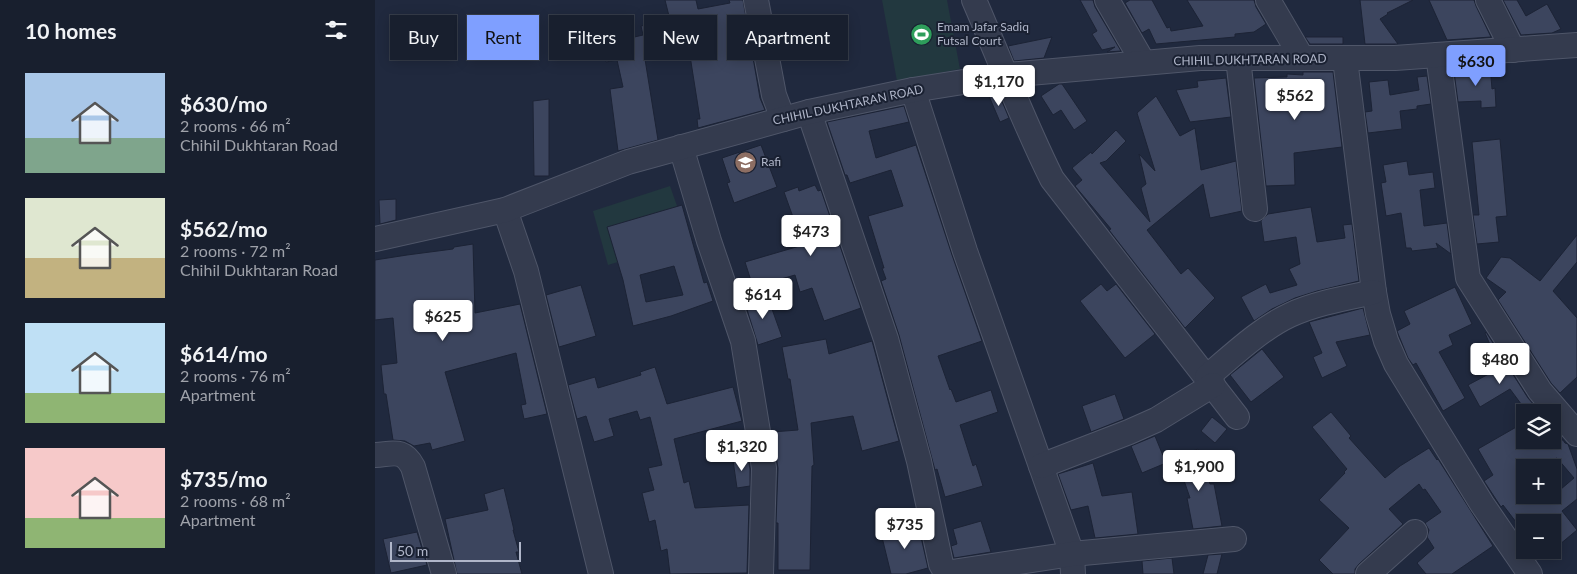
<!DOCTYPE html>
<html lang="en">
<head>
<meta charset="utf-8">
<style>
	body { margin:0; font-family:Lato,sans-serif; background:#212736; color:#f1f3f6; height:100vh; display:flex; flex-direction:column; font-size:19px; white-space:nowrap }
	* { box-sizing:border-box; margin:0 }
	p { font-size:16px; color:#9fa2aa }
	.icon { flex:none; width:28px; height:28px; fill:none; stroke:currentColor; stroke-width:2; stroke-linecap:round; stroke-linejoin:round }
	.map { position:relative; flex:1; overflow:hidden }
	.side { display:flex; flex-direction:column; background:#181f2e; width:375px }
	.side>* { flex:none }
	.top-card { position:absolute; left:15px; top:15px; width:475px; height:45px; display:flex; gap:10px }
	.buttons { position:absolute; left:1141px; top:404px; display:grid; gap:10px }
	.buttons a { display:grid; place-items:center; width:45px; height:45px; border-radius:0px; background:#181f2e; box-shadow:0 2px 12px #0003,0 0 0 1px #363d4a; font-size:25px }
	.scale { position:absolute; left:15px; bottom:12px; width:131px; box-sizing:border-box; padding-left:5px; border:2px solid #b0b6c9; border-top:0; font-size:14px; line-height:18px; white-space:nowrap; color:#b0b6c9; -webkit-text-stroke:4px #1a2132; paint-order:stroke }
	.price { position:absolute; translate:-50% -42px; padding:0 11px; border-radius:5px; background:#fff; color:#222; font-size:16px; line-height:32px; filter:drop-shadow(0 1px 2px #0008) }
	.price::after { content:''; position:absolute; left:50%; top:30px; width:15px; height:11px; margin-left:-8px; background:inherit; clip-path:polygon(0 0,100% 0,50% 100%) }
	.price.active { background:#7f9fff; color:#111 }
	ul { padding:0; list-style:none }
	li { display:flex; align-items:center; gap:15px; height:125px; padding:0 25px }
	li span { display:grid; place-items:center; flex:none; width:140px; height:100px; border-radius:0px; color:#555 }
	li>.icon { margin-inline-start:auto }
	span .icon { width:60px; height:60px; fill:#fffc; stroke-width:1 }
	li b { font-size:21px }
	h2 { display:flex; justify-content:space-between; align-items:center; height:60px; padding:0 25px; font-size:21px }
	.chip { padding:0 18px; border-radius:0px; background:#181f2e; box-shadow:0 2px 12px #0003,0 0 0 1px #363d4a; font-size:18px; line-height:45px }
	.chip.active { background:#7f9fff; color:#111 }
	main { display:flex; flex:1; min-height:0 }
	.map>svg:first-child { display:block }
	.green { fill:#22383f }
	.building { fill:#3c455e; stroke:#1c2335; fill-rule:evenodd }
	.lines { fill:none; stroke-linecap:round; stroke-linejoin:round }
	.minor-casing { stroke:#4f5669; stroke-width:26 }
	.minor { stroke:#343b4e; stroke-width:24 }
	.labels { text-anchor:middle; stroke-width:4; stroke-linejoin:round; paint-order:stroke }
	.poi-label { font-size:12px; fill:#b0b6c9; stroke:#1a2132; text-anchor:start }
	.street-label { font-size:12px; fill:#b0b6c9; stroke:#1a2132 }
</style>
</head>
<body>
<main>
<section class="side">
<h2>10 homes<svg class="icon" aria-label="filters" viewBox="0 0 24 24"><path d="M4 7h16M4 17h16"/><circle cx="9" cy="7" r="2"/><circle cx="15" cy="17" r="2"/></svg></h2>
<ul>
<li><span style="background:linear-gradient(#a9c7e8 65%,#7fa58c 0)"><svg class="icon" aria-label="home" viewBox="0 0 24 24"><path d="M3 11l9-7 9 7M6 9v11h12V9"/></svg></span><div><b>$630/mo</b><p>2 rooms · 66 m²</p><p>Chihil Dukhtaran Road</p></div></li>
<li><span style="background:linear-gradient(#dfe7d0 60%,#c2b280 0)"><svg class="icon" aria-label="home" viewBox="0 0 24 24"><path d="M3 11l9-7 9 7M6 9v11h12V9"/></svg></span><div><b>$562/mo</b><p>2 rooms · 72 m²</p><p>Chihil Dukhtaran Road</p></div></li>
<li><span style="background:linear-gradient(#bfe0f5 70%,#8fb573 0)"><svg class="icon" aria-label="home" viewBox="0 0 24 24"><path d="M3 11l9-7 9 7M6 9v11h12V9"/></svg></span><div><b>$614/mo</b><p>2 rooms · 76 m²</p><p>Apartment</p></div></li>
<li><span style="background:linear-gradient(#f6c9c9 70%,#8fb573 0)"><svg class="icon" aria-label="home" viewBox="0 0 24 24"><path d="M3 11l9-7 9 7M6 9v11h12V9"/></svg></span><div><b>$735/mo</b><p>2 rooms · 68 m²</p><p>Apartment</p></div></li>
</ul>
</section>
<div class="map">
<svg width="1202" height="574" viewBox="0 0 1202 574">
	<rect width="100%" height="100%" fill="#20293e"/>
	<g class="green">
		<path d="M 507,0 L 572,0 L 585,69 L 522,81 Z"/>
		<path d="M 295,186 L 314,240 L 233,265 L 218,211 Z"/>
	</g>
	<g class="building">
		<path d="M 290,0 L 321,0 L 323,9 L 355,3 L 354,0 L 368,0 L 385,98 L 390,110 L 323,128 L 322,119 L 325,119 L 313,43 L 269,53 L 283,140 L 243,151 L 235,89 L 248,87 L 242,60 L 231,62 L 228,48 L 239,46 L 238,42 L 268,35 L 266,26 L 295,20 Z"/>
		<path d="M 705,0 L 718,0 L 720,7 L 746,51 L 732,52 L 740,47 L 727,50 L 717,34 L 722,31 Z"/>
		<path d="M 755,0 L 777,0 L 792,28 L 795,27 L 796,31 L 828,26 L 812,0 L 879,0 L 881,7 L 891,24 L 879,32 L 860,34 L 860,37 L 781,44 L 774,29 L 767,33 L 750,3 Z"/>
		<path d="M 985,0 L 1038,0 L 1012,13 L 1013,14 L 1005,19 L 1023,44 L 990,44 Z"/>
		<path d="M 1054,0 L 1099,0 L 1101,6 L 1116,37 L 1072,40 Z"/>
		<path d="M 1128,0 L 1142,0 L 1151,16 L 1172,4 L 1186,29 L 1177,33 L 1146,35 Z"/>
		<path d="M 677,37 L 669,58 L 639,61 L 633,46 Z"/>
		<path d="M 930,37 L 968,37 L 968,44 L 935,44 Z"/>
		<path d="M 1108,65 L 1115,65 L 1117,89 L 1120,88 L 1121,107 L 1106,108 L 1106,101 L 1083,102 L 1079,72 L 1110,70 Z"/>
		<path d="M 928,72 L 958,72 L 967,147 L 919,153 L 920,185 L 891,186 L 879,78 L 912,77 L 912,74 L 928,75 Z"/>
		<path d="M 1052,76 L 1056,104 L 1042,106 L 1042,109 L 1025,111 L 1027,129 L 993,133 L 990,112 L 997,111 L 994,82 L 1013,80 L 1015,95 L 1044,90 L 1042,77 Z"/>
		<path d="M 851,78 L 856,117 L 815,122 L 801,90 L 823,87 L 822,81 Z"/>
		<path d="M 684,84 L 687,84 L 712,121 L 699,130 L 686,110 L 678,115 L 666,96 Z"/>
		<path d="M 623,92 L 634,118 L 625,122 L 614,96 Z"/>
		<path d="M 781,96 L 805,136 L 820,128 L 826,170 L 861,161 L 867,211 L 835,218 L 828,184 L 772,230 L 806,274 L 813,268 L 840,298 L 810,328 L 734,230 L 736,229 L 700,186 L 707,180 L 697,168 L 716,152 L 717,154 L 741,130 L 751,141 L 731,161 L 725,163 L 775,222 L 766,188 L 771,184 L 764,154 L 780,171 L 762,113 Z"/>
		<path d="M 174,99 L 174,176 L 159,176 L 158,101 Z"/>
		<path d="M 529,106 L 534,122 L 494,131 L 501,158 L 541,145 L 577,255 L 607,341 L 563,356 L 575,390 L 576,389 L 581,402 L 616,390 L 623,412 L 585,425 L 598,466 L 601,464 L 608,486 L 570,497 L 562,469 L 560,470 L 524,335 L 506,281 L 511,279 L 507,268 L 509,268 L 493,216 L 528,206 L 516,170 L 475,183 L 472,175 L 470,175 L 452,122 Z"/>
		<path d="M 1125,139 L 1132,216 L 1121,217 L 1124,242 L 1102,244 L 1098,215 L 1104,215 L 1097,142 Z"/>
		<path d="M 386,145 L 402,187 L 359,203 L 352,183 L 355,182 L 347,158 Z"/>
		<path d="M 1032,161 L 1034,175 L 1058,172 L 1060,188 L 1045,190 L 1049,226 L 1072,223 L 1076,254 L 1061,243 L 1063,248 L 1037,251 L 1036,248 L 1031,248 L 1026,213 L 1011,216 L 1006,183 L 1011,182 L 1008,165 Z"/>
		<path d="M 440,185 L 443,191 L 446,190 L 486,308 L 449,321 L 437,288 L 425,292 L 420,275 L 378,287 L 370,262 L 428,245 L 409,192 L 423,187 L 424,191 Z"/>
		<path d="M 21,199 L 21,220 L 5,224 L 4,200 Z"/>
		<path d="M 307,205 L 329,283 L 332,282 L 338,301 L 296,316 L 258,326 L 248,280 L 232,227 ZM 299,266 L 308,295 L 271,302 L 265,275 Z"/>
		<path d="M 936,207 L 942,242 L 970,238 L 968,225 L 977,224 L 984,281 L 942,291 L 920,298 L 897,309 L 879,321 L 866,297 L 891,284 L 895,293 L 922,285 L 914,269 L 925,264 L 921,237 L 889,242 L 886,221 L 893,214 Z"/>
		<path d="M 1202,235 L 1202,262 L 1178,291 L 1202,318 L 1202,377 L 1185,393 L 1176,383 L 1123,300 L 1131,292 L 1111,278 L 1126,257 L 1135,258 L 1165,281 Z"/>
		<path d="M 98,244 L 100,313 L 145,304 L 172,414 L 149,419 L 146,405 L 151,404 L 141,353 L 70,372 L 90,441 L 57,450 L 55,443 L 39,446 L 30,441 L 18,440 L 11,394 L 9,394 L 6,365 L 22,363 L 18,318 L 0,320 L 0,260 L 32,255 L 78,249 L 79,247 Z"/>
		<path d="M 726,284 L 732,291 L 741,284 L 780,334 L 750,358 L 705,301 Z"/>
		<path d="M 206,285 L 221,336 L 184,347 L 171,295 Z"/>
		<path d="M 1080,287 L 1097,324 L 1074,335 L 1078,345 L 1064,352 L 1090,398 L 1068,411 L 1041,363 L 1038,365 L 1033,358 L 1022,331 L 1035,324 L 1029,311 Z"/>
		<path d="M 392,295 L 407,337 L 383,345 L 370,303 Z"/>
		<path d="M 988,308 L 995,335 L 961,342 L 972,366 L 947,378 L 938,357 L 947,353 L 934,322 Z"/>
		<path d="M 1111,332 L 1153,398 L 1165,412 L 1152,412 L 1135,389 L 1105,407 L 1093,385 L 1125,368 L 1110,333 Z"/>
		<path d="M 451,339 L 454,354 L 497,341 L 524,441 L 487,451 L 478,416 L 436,423 L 439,465 L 437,466 L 435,570 L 403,570 L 403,523 L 401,523 L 403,468 L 397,432 L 423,430 L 415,379 L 413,379 L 407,347 Z"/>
		<path d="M 887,349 L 909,377 L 876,402 L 855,375 Z"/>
		<path d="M 280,367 L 292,404 L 358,387 L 367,421 L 299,439 L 309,483 L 314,481 L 320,508 L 374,505 L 372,573 L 295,574 L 292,549 L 286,551 L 280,520 L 274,522 L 267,493 L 279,490 L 273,468 L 287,465 L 275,417 L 265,420 L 262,411 L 234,419 L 239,436 L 219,442 L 211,416 L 202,419 L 193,385 L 220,377 L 223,388 L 266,375 L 265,372 Z"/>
		<path d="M 740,394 L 749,419 L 716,432 L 707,406 Z"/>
		<path d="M 956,412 L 976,436 L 974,438 L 1010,478 L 1025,466 L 1054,448 L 1062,460 L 1063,459 L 1118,546 L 1077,574 L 1051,574 L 1042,563 L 1059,548 L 1052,537 L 1054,530 L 1050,523 L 1066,512 L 1050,489 L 1048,490 L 1044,484 L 1014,509 L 1028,524 L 984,564 L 980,569 L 980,574 L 958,574 L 944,560 L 974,528 L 944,500 L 970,473 L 969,472 L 972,469 L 937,427 Z"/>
		<path d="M 837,417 L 852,429 L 840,443 L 826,431 Z"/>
		<path d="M 1150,422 L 1150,440 L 1188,440 L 1190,443 L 1193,444 L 1202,469 L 1202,499 L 1187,511 L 1202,530 L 1178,550 L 1178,522 L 1141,522 L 1128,505 L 1126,507 L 1109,481 L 1118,475 L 1103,449 ZM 1182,458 L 1199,478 L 1179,495 L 1150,495 L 1150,468 L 1155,468 Z"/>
		<path d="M 780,436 L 791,463 L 767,473 L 756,446 Z"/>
		<path d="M 823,449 L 835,484 L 839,484 L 847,526 L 818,529 L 812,498 L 815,498 L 801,457 Z"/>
		<path d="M 373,457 L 375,469 L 375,486 L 362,488 L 358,460 Z"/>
		<path d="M 718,463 L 727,496 L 757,492 L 763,534 L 720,538 L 713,506 L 696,510 L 683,474 Z"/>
		<path d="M 129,488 L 139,530 L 138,530 L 144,552 L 141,552 L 147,574 L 82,574 L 70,519 L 113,510 L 109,494 Z"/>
		<path d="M 606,521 L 616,552 L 579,558 L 576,546 L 582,544 L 578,529 Z"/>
		<path d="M 543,524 L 553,568 L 531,574 L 516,574 L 506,533 Z"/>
		<path d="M 42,532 L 52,565 L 16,573 L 8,539 Z"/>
		<path d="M 847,554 L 842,574 L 828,574 L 833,555 Z"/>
		<path d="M 797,558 L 799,574 L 768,574 L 767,561 Z"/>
	</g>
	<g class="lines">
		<defs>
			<g id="minor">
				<path d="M 381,0 L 399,95 L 408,119"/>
				<path d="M 599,0 C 625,60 648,121 677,179 L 862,417"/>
				<path d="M 732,0 L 768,62"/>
				<path d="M 893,0 L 927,58"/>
				<path d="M 1113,0 L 1138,50"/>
				<path d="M 1063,55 L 1093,278 L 1165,391 L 1202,434"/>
				<path d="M 863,58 L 880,209"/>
				<path d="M 970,59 L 999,292 L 1003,314 L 1011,341 L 1021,364 L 1107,504 L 1155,574"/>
				<path d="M 538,90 L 590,251 L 697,554 L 698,574"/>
				<path d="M 434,112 L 511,339 L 544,461 L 566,564 L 570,571 L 577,572 L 697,554 L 859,539"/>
				<path d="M 306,147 L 334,241 L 368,341 L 389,468 L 386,574"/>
				<path d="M 130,210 L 151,271 L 226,574"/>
				<path d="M 0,239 L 130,210 L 253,162 L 434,112 L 538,90 L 632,75 L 825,58 L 1020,58 L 1202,45"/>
				<path d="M 832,377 C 857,356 885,329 915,315 C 941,303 971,298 999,292"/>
				<path d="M 0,455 C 18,454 28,448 38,467 L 69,574"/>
				<path d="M 666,466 L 754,432 L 781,420 L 838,385"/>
				<path d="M 993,574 L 1040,532"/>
			</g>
		</defs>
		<use href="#minor" class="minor-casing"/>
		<use href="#minor" class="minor"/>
	</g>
	<defs>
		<symbol id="stadium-disc" viewBox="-11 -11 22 22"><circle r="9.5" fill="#2e9e5b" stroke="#1a2132"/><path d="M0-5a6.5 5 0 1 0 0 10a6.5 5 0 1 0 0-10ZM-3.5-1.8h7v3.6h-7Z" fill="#fff"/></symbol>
		<symbol id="school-disc" viewBox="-11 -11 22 22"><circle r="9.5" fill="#8d6e63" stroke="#1a2132"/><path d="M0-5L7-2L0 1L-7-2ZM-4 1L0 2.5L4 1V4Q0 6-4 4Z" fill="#fff"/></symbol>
	</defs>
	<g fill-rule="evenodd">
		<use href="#stadium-disc" x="534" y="22" width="25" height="25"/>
		<use href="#school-disc" x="358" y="150" width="25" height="25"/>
	</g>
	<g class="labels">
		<g class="poi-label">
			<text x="562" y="31">Emam Jafar Sadiq<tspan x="562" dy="14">Futsal Court</tspan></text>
			<text x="386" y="166">Rafi</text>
		</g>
		<g class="street-label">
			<text transform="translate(875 60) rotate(-1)" y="4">CHIHIL DUKHTARAN ROAD</text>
			<text transform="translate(473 105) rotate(-12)" y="4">CHIHIL DUKHTARAN ROAD</text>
		</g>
	</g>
</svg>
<div class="buttons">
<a><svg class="icon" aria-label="layers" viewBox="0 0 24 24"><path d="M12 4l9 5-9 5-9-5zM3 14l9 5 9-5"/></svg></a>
<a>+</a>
<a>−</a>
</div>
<div class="scale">50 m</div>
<b class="price active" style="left:1101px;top:87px">$630</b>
<b class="price" style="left:624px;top:107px">$1,170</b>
<b class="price" style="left:920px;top:121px">$562</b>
<b class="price" style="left:436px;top:257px">$473</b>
<b class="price" style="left:388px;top:320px">$614</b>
<b class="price" style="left:68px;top:342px">$625</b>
<b class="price" style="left:1125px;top:385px">$480</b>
<b class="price" style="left:367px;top:472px">$1,320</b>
<b class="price" style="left:824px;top:492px">$1,900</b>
<b class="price" style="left:530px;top:550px">$735</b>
<div class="top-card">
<a class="chip">Buy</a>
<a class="chip active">Rent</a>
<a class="chip">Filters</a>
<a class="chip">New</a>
<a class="chip">Apartment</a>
</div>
</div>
</main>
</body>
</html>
